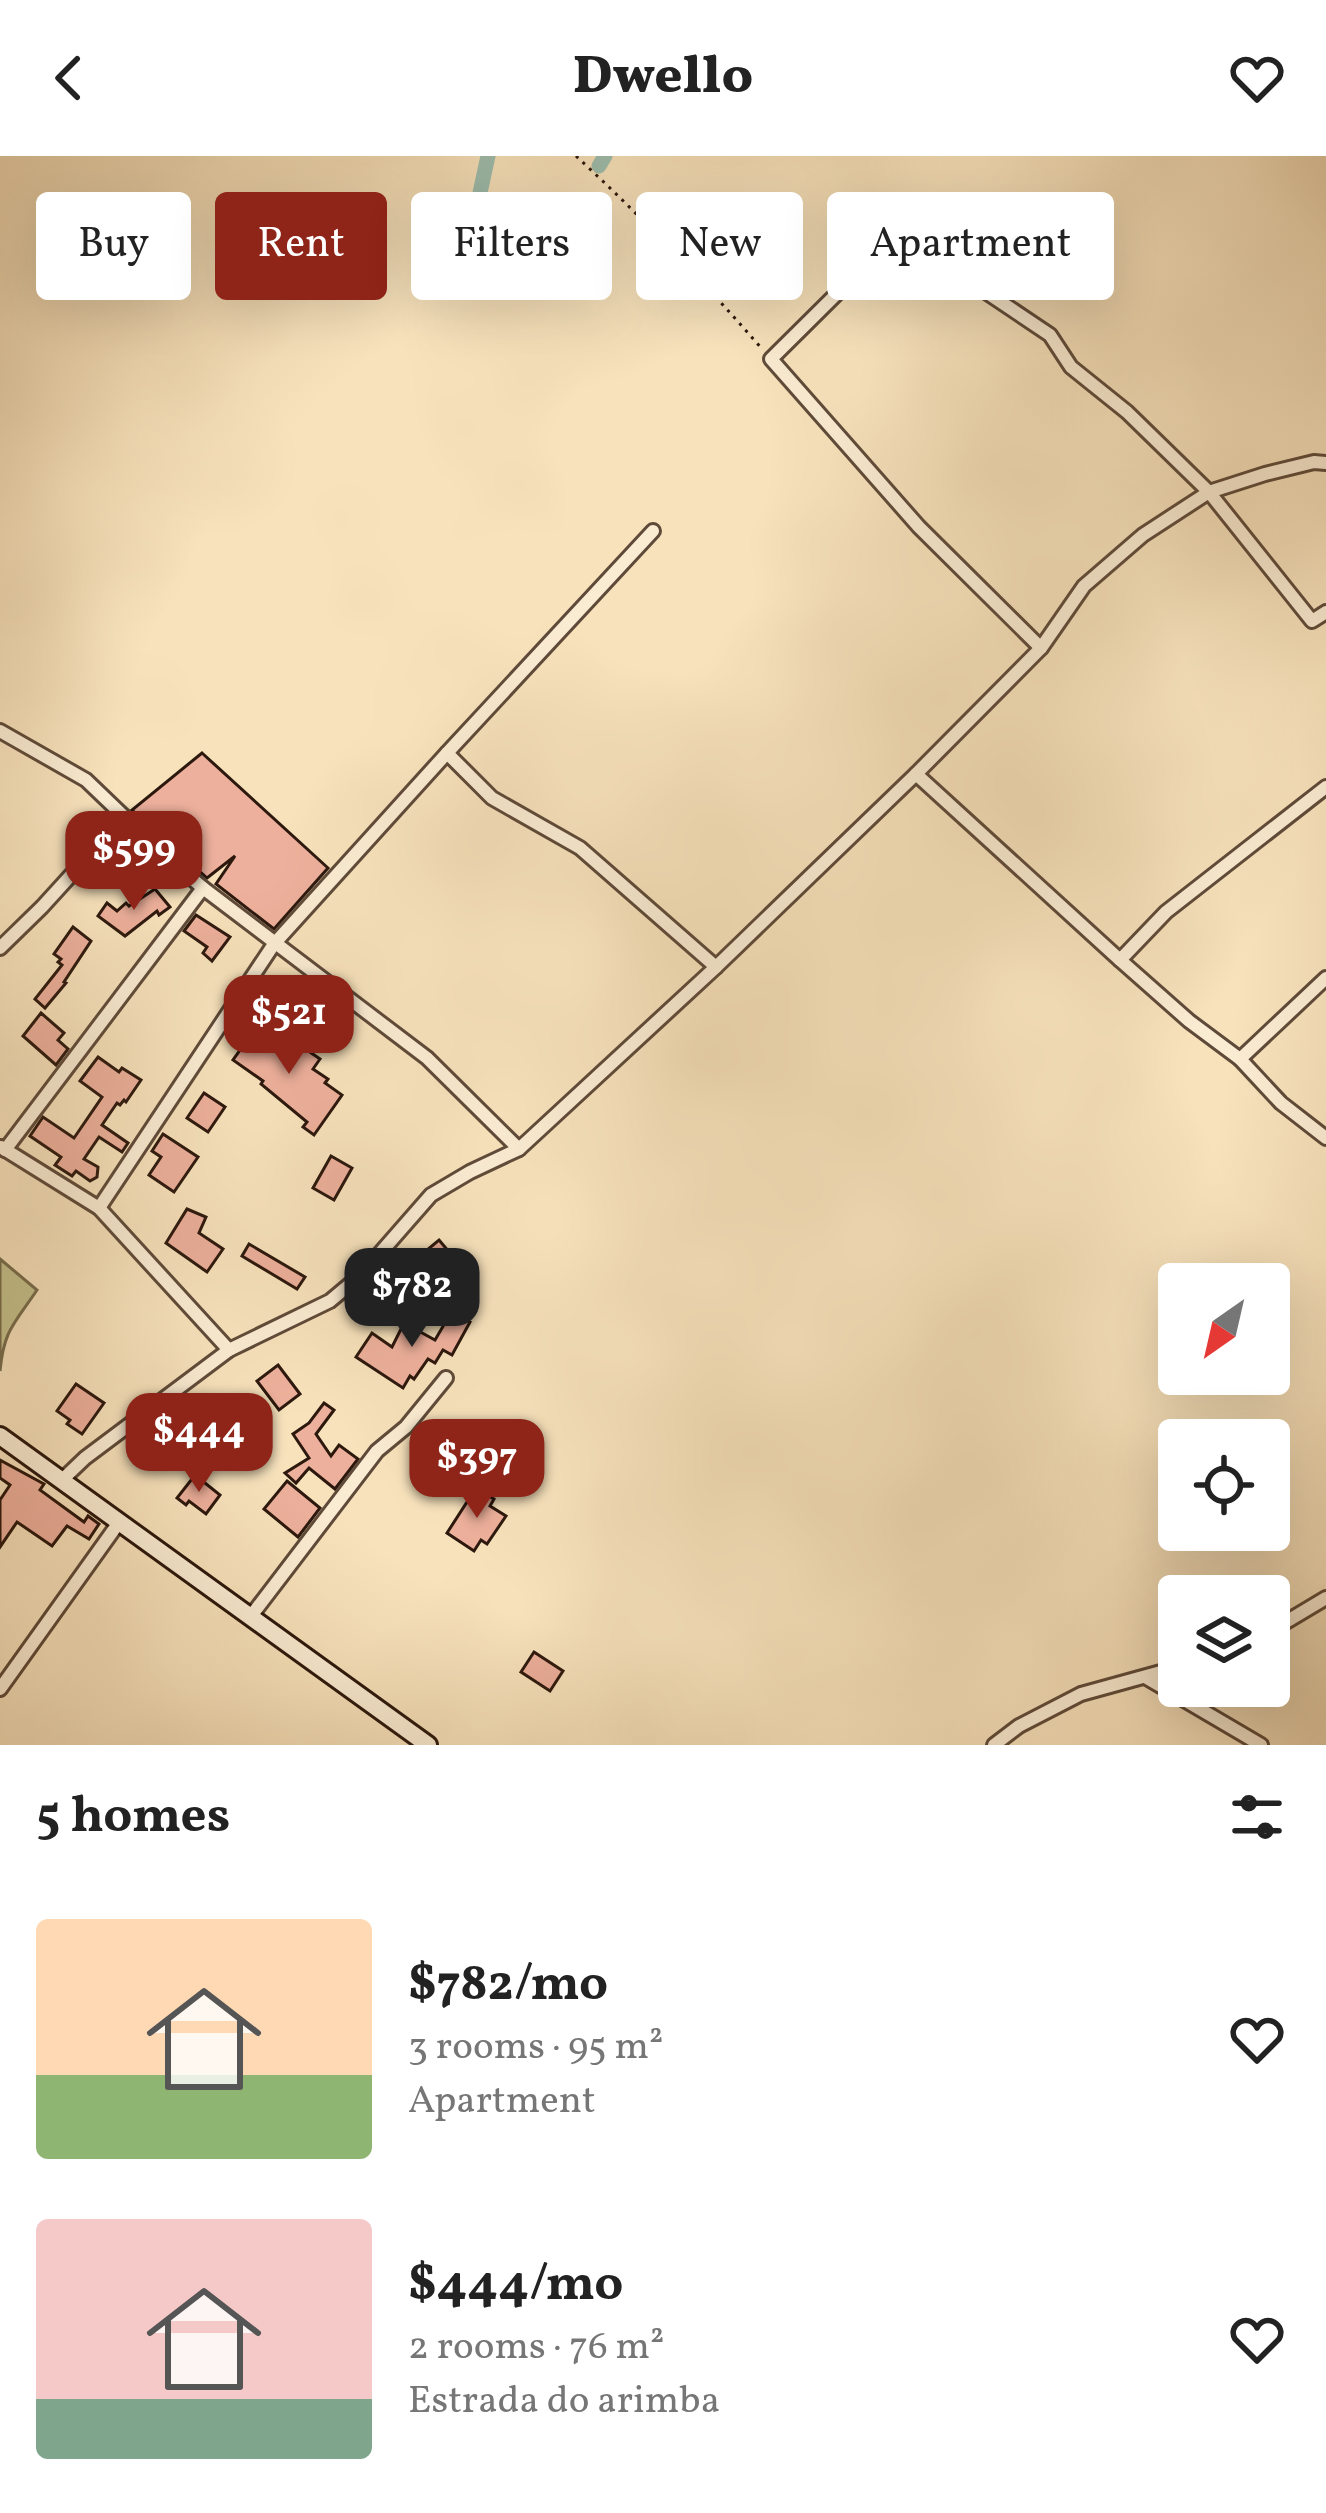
<!DOCTYPE html>
<html lang="en">
<head>
<meta charset="utf-8">
<style>
	body { margin:0; font-family:Vollkorn,serif; background:#f6f6f6; color:#222; height:100vh; display:flex; flex-direction:column; font-size:45px; white-space:nowrap }
	* { box-sizing:border-box; margin:0 }
	p { font-size:39px; color:#767676 }
	.icon { flex:none; width:66px; height:66px; fill:none; stroke:currentColor; stroke-width:2; stroke-linecap:round; stroke-linejoin:round }
	.map { position:relative; height:1589px; overflow:hidden }
	.panel { display:flex; flex-direction:column; background:#fff; flex:1 }
	.panel>* { flex:none }
	.banner { position:absolute; left:36px; top:36px; width:1254px; height:108px; display:flex; gap:24px }
	.needle { width:78px; rotate:214deg }
	.fabs { position:absolute; left:1158px; top:1107px; display:grid; gap:24px }
	.fabs a { display:grid; place-items:center; width:132px; height:132px; border-radius:12px; background:#fff; box-shadow:0 12px 48px #0002; font-size:60px }
	.price { position:absolute; translate:-50% -102px; padding:0 27px; border-radius:24px; background:#8f2418; color:#fff; font-size:39px; line-height:78px; filter:drop-shadow(0 3px 6px #0008) }
	.price::after { content:''; position:absolute; left:50%; top:72px; width:36px; height:27px; margin-left:-18px; background:inherit; clip-path:polygon(0 0,100% 0,50% 100%) }
	.price.current { background:#222; color:#fff }
	ul { padding:0; list-style:none }
	li { display:flex; align-items:center; gap:36px; height:300px; padding:0 36px }
	li span { display:grid; place-items:center; flex:none; width:336px; height:240px; border-radius:12px; color:#555 }
	li>.icon { margin-inline-start:auto }
	span .icon { width:144px; height:144px; fill:#fffc; stroke-width:1 }
	li b { font-size:51px }
	h2 { display:flex; justify-content:space-between; align-items:center; height:144px; padding:0 36px; font-size:51px }
	.tag { padding:0 42px; border-radius:12px; background:#fff; box-shadow:0 12px 48px #0002; font-size:42px; line-height:108px }
	.tag.current { background:#8f2418; color:#fff }
	header { display:flex; justify-content:space-between; align-items:center; height:156px; padding:0 36px; background:#fff; font-size:54px; font-weight:800 }
	.map>svg:first-child { display:block }
	.green { fill:#c4c18c; stroke:#786c4c; stroke-width:3 }
	.lines { fill:none; stroke-linecap:round; stroke-linejoin:round }
	.canal { stroke:#9dbeaf; stroke-width:15 }
	.building { fill:#edb09c; stroke:#2c180d; stroke-width:3 }
	.street-casing { stroke:#5f4a39; stroke-width:18 }
	.secondary-casing { stroke:#2c180d; stroke-width:22 }
	.path { stroke:#2c180d; stroke-width:3; stroke-dasharray:3 6; stroke-linecap:butt }
	.street { stroke:#faecd3; stroke-width:12 }
	.secondary { stroke:#faecd3; stroke-width:16 }
</style>
</head>
<body>
<header><svg class="icon" aria-label="back" viewBox="0 0 24 24"><path d="M15 5l-7 7 7 7"/></svg>Dwello<svg class="icon" aria-label="heart" viewBox="0 0 24 24"><path d="M12 20l-8-8c-3-5 5-10 8-4 3-6 11-1 8 4z"/></svg></header>
<div class="map">
<svg width="1326" height="1589" viewBox="0 0 1326 1589">
	<rect width="100%" height="100%" fill="#f7e2bc"/>
	<filter id="stains"><feTurbulence type="fractalNoise" baseFrequency=".00167" numOctaves="4"/><feColorMatrix values="0 0 0 0 .2 0 0 0 0 .09 0 0 0 0 .02 0 0 0 .5 -.17"/></filter>
	<radialGradient id="worn" r=".72"><stop offset=".6" stop-color="#630" stop-opacity="0"/><stop offset="1" stop-color="#630" stop-opacity=".3"/></radialGradient>
	<path class="green" d="M 0,1103 L 37,1134 C 15,1167 4,1173 0,1215 Z"/>
	<g class="lines">
		<g class="canal">
			<path d="M 599,10 L 605,0"/>
			<path d="M 459,74 L 466,56 L 478,46 L 488,0"/>
		</g>
	</g>
	<g class="building">
		<path d="M 202,597 L 328,712 L 274,773 L 216,728 L 235,700 L 207,722 L 132,654 Z"/>
		<path d="M 155,733 L 170,751 L 159,759 L 157,755 L 125,780 L 98,760 L 107,747 L 117,755 L 126,747 L 129,750 Z"/>
		<path d="M 196,759 L 230,781 L 212,805 L 203,797 L 207,791 L 184,775 Z"/>
		<path d="M 73,771 L 91,785 L 64,826 L 66,827 L 45,852 L 35,843 L 62,809 L 58,806 L 61,803 L 54,798 Z"/>
		<path d="M 41,857 L 64,877 L 58,884 L 68,893 L 56,909 L 23,880 Z"/>
		<path d="M 245,873 L 275,894 L 285,879 L 320,903 L 313,913 L 328,923 L 325,927 L 342,939 L 314,979 L 303,971 L 307,966 L 261,928 L 263,925 L 233,904 L 240,894 L 233,889 Z"/>
		<path d="M 98,901 L 119,916 L 122,912 L 141,924 L 126,946 L 124,944 L 120,949 L 117,947 L 102,969 L 128,987 L 122,996 L 99,981 L 84,1003 L 98,1011 L 97,1021 L 90,1025 L 76,1015 L 72,1020 L 55,1009 L 61,1001 L 30,980 L 43,961 L 74,982 L 102,941 L 80,925 Z"/>
		<path d="M 204,937 L 225,951 L 208,976 L 187,962 Z"/>
		<path d="M 163,978 L 198,1001 L 174,1036 L 149,1019 L 161,1001 L 152,995 Z"/>
		<path d="M 331,1000 L 352,1012 L 334,1044 L 313,1032 Z"/>
		<path d="M 187,1053 L 206,1061 L 199,1077 L 223,1093 L 207,1116 L 166,1087 Z"/>
		<path d="M 439,1084 L 455,1103 L 430,1123 L 415,1104 Z"/>
		<path d="M 249,1088 L 305,1121 L 297,1133 L 242,1100 Z"/>
		<path d="M 452,1155 L 470,1166 L 452,1199 L 443,1194 L 435,1207 L 428,1203 L 414,1223 L 410,1220 L 403,1232 L 356,1201 L 372,1177 L 392,1191 L 404,1167 L 435,1184 Z"/>
		<path d="M 278,1209 L 300,1238 L 279,1254 L 257,1225 Z"/>
		<path d="M 76,1228 L 104,1247 L 82,1278 L 67,1268 L 70,1264 L 57,1255 Z"/>
		<path d="M 324,1247 L 334,1254 L 316,1278 L 331,1300 L 339,1289 L 358,1303 L 335,1333 L 309,1312 L 296,1327 L 285,1317 L 309,1302 L 293,1278 L 309,1267 Z"/>
		<path d="M 0,1304 L 44,1328 L 40,1334 L 84,1366 L 88,1360 L 99,1368 L 89,1383 L 67,1370 L 52,1390 L 17,1366 L 0,1391 L 0,1344 L 10,1329 L 0,1322 Z"/>
		<path d="M 195,1319 L 220,1339 L 206,1358 L 189,1345 L 186,1349 L 177,1342 Z"/>
		<path d="M 287,1325 L 320,1352 L 298,1381 L 264,1353 Z"/>
		<path d="M 476,1332 L 494,1343 L 490,1350 L 506,1360 L 487,1388 L 481,1384 L 474,1395 L 447,1377 Z"/>
		<path d="M 534,1496 L 563,1515 L 550,1535 L 521,1516 Z"/>
	</g>
	<g class="lines">
		<defs>
			<g id="street">
				<path d="M 1326,307 L 1314,306 L 1265,318 L 1209,336 L 1143,379 L 1084,430 L 1041,492 L 916,618 L 1120,804 L 1166,756 L 1326,631"/>
				<path d="M 1041,492 L 919,371 L 771,203 L 898,77 L 1050,179 L 1071,211 L 1127,256 L 1209,336 L 1312,465 L 1326,456"/>
				<path d="M 0,575 L 86,624 L 160,695 L 203,732 L 427,902 L 519,993"/>
				<path d="M 447,597 L 492,642 L 580,692 L 716,811"/>
				<path d="M 0,792 L 42,751 L 124,661"/>
				<path d="M 1120,804 L 1189,865 L 1240,903"/>
				<path d="M 1326,822 L 1240,903 L 1281,947 L 1326,982"/>
				<path d="M 1,991 L 99,1052 L 229,1194"/>
				<path d="M 5,994 L 203,732"/>
				<path d="M 99,1052 L 274,788 L 447,597 L 653,375"/>
				<path d="M 62,1324 L 85,1302 L 229,1194 L 330,1145 L 361,1119 L 431,1039 L 470,1016 L 519,993 L 716,811 L 916,618"/>
				<path d="M 251,1460 L 377,1295 L 406,1271 L 446,1222"/>
				<path d="M 1269,1476 L 1326,1442"/>
				<path d="M 1147,1522 L 1261,1589"/>
				<path d="M 0,1533 L 120,1365"/>
				<path d="M 994,1589 L 1019,1570 L 1081,1538 L 1179,1511"/>
			</g>
			<path id="secondary" d="M 0,1280 L 428,1589"/>
		</defs>
		<use href="#street" class="street-casing"/>
		<use href="#secondary" class="secondary-casing"/>
		<path class="path" d="M 576,0 C 642,61 703,125 762,193"/>
		<use href="#street" class="street"/>
		<use href="#secondary" class="secondary"/>
	</g>
	<rect width="100%" height="100%" filter="url(#stains)"/>
	<rect width="100%" height="100%" fill="url(#worn)"/>
</svg>
<div class="fabs">
<a><svg class="needle" viewBox="-14 -14 28 28"><path d="M0-13l5 13h-10z" fill="#e53935"/><path d="M0 13l5-13h-10z" fill="#767676"/></svg></a>
<a><svg class="icon" aria-label="locate" viewBox="0 0 24 24"><circle cx="12" cy="12" r="6"/><path d="M12 2v4M12 18v4M2 12h4M18 12h4"/></svg></a>
<a><svg class="icon" aria-label="layers" viewBox="0 0 24 24"><path d="M12 4l9 5-9 5-9-5zM3 14l9 5 9-5"/></svg></a>
</div>
<b class="price" style="left:134px;top:757px">$599</b>
<b class="price" style="left:289px;top:921px">$521</b>
<b class="price current" style="left:412px;top:1194px">$782</b>
<b class="price" style="left:199px;top:1339px">$444</b>
<b class="price" style="left:477px;top:1365px">$397</b>
<div class="banner">
<a class="tag">Buy</a>
<a class="tag current">Rent</a>
<a class="tag">Filters</a>
<a class="tag">New</a>
<a class="tag">Apartment</a>
</div>
</div>
<section class="panel">
<h2>5 homes<svg class="icon" aria-label="filters" viewBox="0 0 24 24"><path d="M4 7h16M4 17h16"/><circle cx="9" cy="7" r="2"/><circle cx="15" cy="17" r="2"/></svg></h2>
<ul>
<li><span style="background:linear-gradient(#ffd9b3 65%,#8fb573 0)"><svg class="icon" aria-label="home" viewBox="0 0 24 24"><path d="M3 11l9-7 9 7M6 9v11h12V9"/></svg></span><div><b>$782/mo</b><p>3 rooms · 95 m²</p><p>Apartment</p></div><svg class="icon" aria-label="heart" viewBox="0 0 24 24"><path d="M12 20l-8-8c-3-5 5-10 8-4 3-6 11-1 8 4z"/></svg></li>
<li><span style="background:linear-gradient(#f6c9c9 75%,#7fa58c 0)"><svg class="icon" aria-label="home" viewBox="0 0 24 24"><path d="M3 11l9-7 9 7M6 9v11h12V9"/></svg></span><div><b>$444/mo</b><p>2 rooms · 76 m²</p><p>Estrada do arimba</p></div><svg class="icon" aria-label="heart" viewBox="0 0 24 24"><path d="M12 20l-8-8c-3-5 5-10 8-4 3-6 11-1 8 4z"/></svg></li>
</ul>
</section>
</body>
</html>
